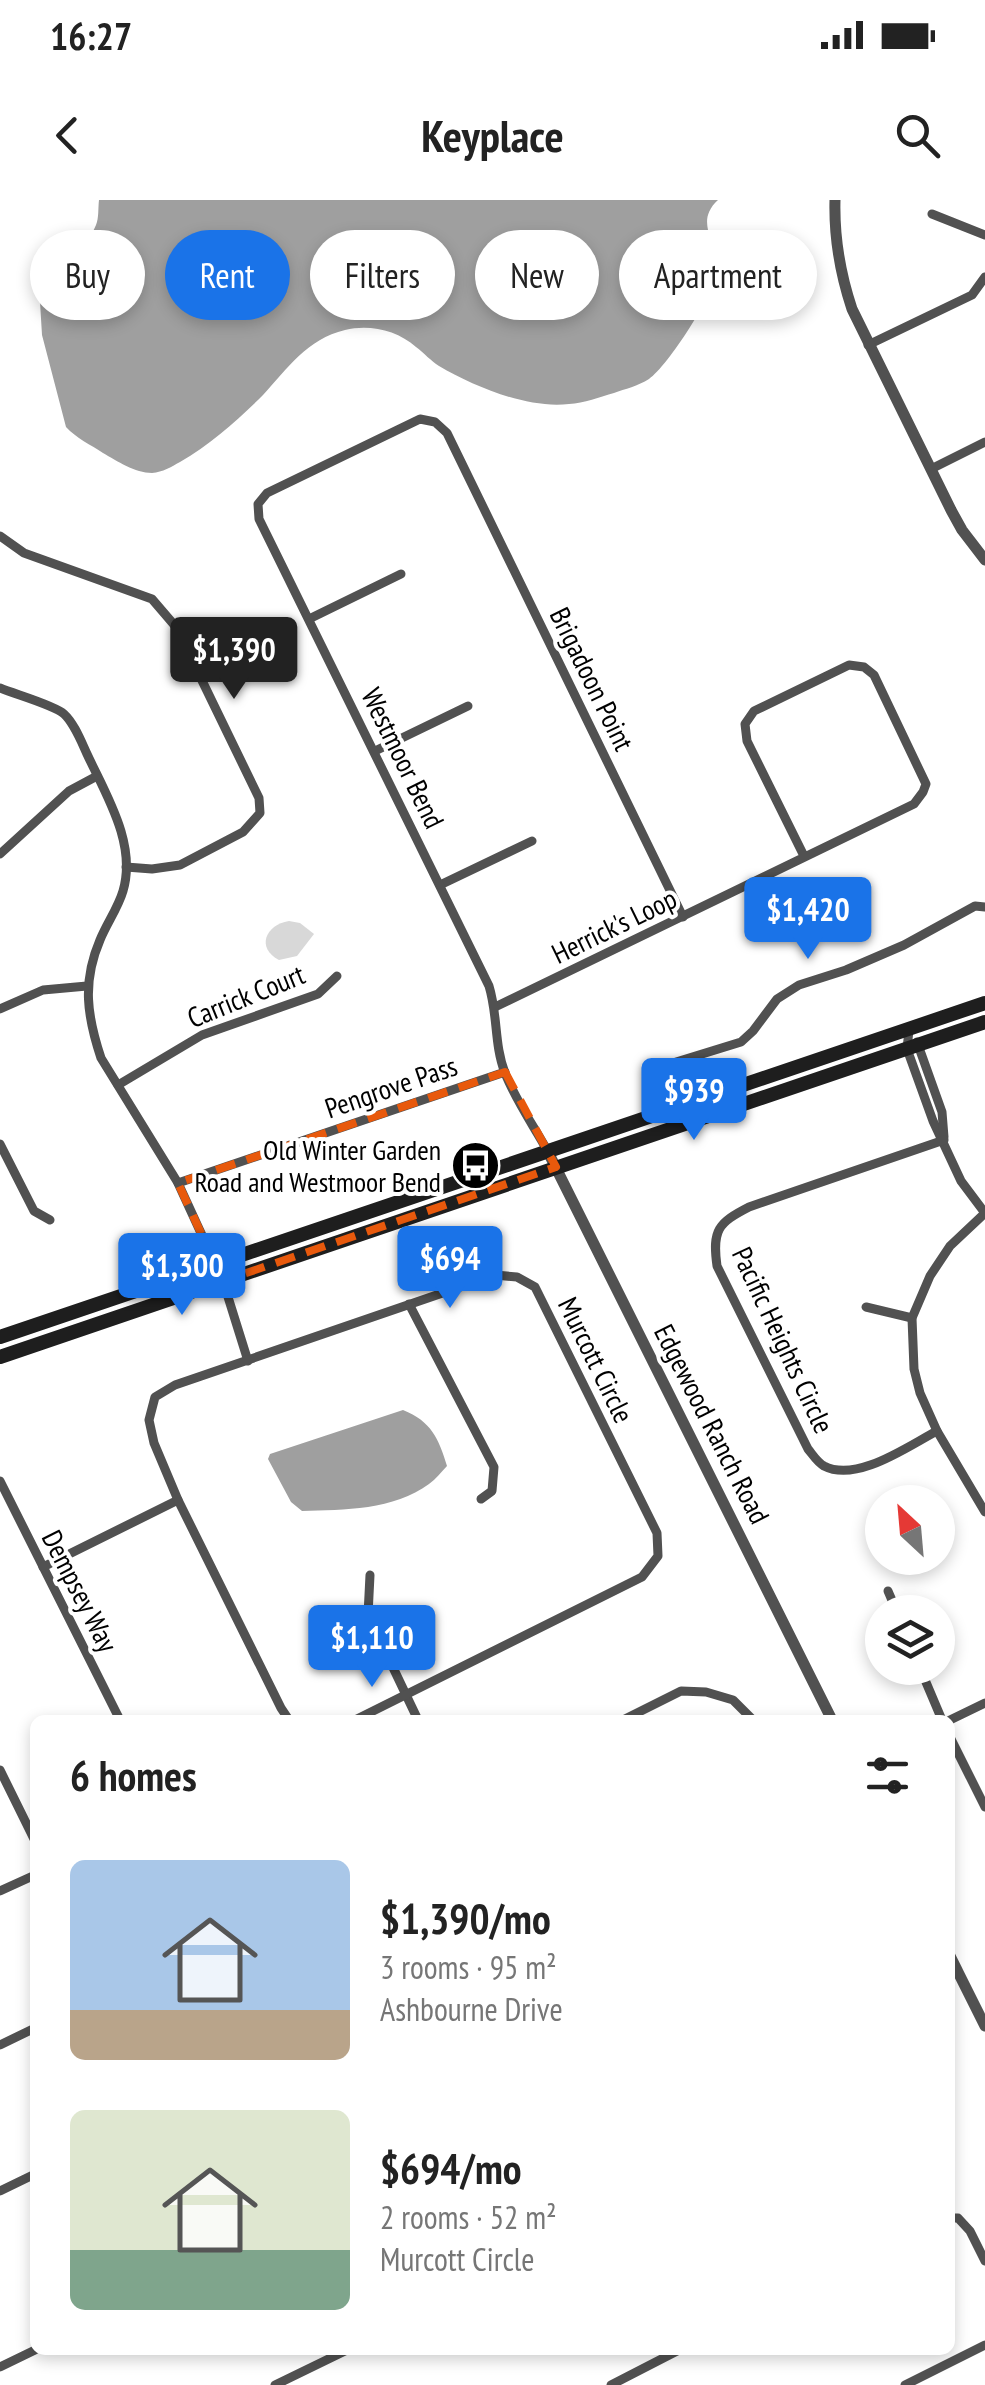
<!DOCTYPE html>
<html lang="en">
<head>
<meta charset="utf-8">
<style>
	body { margin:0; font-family:"PT Sans Narrow",sans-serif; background:#f2f2f2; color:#222; height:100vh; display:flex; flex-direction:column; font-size:38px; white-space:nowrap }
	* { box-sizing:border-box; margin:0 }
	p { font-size:32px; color:#767676 }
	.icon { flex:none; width:55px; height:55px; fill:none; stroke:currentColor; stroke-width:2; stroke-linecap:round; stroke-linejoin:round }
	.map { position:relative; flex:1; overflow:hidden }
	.sheet { position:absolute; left:30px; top:1515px; width:925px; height:640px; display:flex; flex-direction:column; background:#fff; border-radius:15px; box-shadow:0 5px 15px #0003 }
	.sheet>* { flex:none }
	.top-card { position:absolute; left:30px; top:30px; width:925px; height:90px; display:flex; gap:20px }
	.needle { width:65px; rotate:334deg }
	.buttons { position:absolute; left:865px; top:1285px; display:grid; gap:20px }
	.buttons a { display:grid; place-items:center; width:90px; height:90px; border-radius:50%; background:#fff; box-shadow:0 5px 15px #0003; font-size:50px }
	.price { position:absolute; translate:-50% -85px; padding:0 22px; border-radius:10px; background:#1a73e8; color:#fff; font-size:32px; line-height:65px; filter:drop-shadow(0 2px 5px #0008) }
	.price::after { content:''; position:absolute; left:50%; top:60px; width:30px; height:22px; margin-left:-15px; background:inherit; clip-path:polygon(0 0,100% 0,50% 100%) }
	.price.selected { background:#222; color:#fff }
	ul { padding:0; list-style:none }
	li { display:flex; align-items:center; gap:30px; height:250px; padding:0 40px }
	li span { display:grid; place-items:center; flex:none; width:280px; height:200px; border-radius:15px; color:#555 }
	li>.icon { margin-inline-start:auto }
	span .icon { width:120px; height:120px; fill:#fffc; stroke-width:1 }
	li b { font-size:42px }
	h2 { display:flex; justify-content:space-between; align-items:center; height:120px; padding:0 40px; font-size:42px }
	.tag { padding:0 35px; border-radius:45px; background:#fff; box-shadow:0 5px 15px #0003; font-size:35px; line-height:90px }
	.tag.selected { background:#1a73e8; color:#fff }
	.status { display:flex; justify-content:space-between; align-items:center; height:70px; padding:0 50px; background:#fff; direction:ltr }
	.status svg { height:28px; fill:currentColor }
	header { display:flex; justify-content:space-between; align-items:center; height:130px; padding:0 40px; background:#fff; font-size:45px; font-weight:700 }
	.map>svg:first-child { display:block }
	.green { fill:#d8d8d8 }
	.water { fill:#9f9f9f }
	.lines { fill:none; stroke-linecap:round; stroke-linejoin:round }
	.minor { stroke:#515151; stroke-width:9 }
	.tertiary { stroke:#515151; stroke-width:11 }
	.secondary { stroke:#1e1e1e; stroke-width:14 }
	.marked { fill:none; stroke:#e8590c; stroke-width:8; stroke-dasharray:20 12; stroke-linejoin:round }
	.labels { text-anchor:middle; stroke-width:8; stroke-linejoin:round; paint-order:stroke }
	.street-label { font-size:28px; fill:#000; stroke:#fff }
	.poi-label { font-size:28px; fill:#000; stroke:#fff; text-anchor:end }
</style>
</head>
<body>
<div class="status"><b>16:27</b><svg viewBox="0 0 49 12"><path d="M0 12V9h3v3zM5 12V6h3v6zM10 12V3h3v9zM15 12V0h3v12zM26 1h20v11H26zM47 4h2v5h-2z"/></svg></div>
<header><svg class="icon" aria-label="back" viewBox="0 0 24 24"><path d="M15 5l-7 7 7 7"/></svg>Keyplace<svg class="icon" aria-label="search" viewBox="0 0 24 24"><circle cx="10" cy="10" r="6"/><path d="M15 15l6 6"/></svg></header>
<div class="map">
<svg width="985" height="2185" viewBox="0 0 985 2185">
	<rect width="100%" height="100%" fill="#fff"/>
	<path class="green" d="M 289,721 L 300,723 L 314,734 L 297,756 L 279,760 C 256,748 265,725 289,721 Z"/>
	<g class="water">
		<path d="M 99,0 L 718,0 C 693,23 719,43 717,70 C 715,93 668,166 649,179 C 638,186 625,189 614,193 C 600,197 584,203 569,204 C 528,209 475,187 439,166 C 431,161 424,153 416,147 C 397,130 369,124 345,130 C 307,139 288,168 263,195 C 238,220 211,244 180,262 C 171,267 163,272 152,273 C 135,273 117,261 103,253 C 91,245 76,238 66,227 L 42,135 L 40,102 L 49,70 C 67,60 88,45 96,25 C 99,18 98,8 99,0 Z"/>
		<path d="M 403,1210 C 431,1221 439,1239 447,1266 C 441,1272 436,1279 429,1284 C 394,1310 344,1310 302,1311 L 291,1302 L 268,1259 L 270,1254 Z"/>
	</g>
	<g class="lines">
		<g class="minor">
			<path d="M 932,14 L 985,35"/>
			<path d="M 868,145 L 972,95 L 985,77"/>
			<path d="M 931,269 L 985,242"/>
			<path d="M 0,336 L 24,353 L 152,399 L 176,427 L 259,598 L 260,613 L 243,632 L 180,665 L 152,669 L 126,667"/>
			<path d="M 309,419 L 401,374"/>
			<path d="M 0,488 C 14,494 54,505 64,514 C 74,523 81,541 87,554 C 106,595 137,644 123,691 C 118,708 107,723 100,740 C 82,782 87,816 101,858 L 178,983 L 223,1081 L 248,1161"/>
			<path d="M 375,551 L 468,506"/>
			<path d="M 0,654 L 69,591 L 97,576"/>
			<path d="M 440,685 L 532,641"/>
			<path d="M 495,807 L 914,604 L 923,592 L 926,584 L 874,475 L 864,467 L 849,465 L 754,511 L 745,524 L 747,541 L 804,656"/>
			<path d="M 0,809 L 43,790 L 87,786"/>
			<path d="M 909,830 L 907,849 L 933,921 L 961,981 L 985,1013"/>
			<path d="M 917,842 L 942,912 L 944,937"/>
			<path d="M 647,871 L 741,842 L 753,831 L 777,799 L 799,785 L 846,770 L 904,745 L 975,706 L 985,707"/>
			<path d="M 118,885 L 202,835 L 318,794 L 337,776"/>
			<path d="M 0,944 L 34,1011 L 50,1020"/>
			<path d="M 547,950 C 533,925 515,899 505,873 C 494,845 498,815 489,786 L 259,319 L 258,304 L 267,293 L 420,219 L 435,222 L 447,233 L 683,717"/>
			<path d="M 178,983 L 505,872"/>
			<path d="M 985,1013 L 950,1046 L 930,1076 L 912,1118 L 914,1169 L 920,1193 L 937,1231 L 985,1312"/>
			<path d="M 409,1104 L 494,1267 L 492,1291 L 481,1299"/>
			<path d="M 866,1107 L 912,1118"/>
			<path d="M 937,1231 C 908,1246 857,1283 824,1266 C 817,1262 813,1255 808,1249 L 717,1066 C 712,1030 718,1023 749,1007 L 944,940"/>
			<path d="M 0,1281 L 120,1520"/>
			<path d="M 43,1367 L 178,1300"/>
			<path d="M 370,1375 L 368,1415 L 418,1520"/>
			<path d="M 888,1391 L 897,1412"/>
			<path d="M 920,1468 L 942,1520"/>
			<path d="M 289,1520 L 281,1508 L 178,1300 L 154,1243 L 149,1220 L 155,1197 L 175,1185 L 495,1075 L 517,1077 L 535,1087 L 657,1333 L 658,1356 L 642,1377 L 355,1520"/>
			<path d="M 623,1520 L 681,1491 L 706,1492 L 733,1500 L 753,1520"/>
			<path d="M 950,1520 L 985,1503"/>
			<path d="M 950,1537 L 985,1607"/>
			<path d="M 0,1570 L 35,1641"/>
			<path d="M 0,1691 L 35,1675"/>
			<path d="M 0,1845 L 35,1828"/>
			<path d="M 0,1991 L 35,1974"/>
			<path d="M 950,2018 L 958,2018 L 970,2031 L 985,2061"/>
			<path d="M 0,2167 L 35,2150"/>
			<path d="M 275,2185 L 347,2150"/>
			<path d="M 611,2185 L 679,2150"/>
			<path d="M 905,2185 L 985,2145"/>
		</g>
		<g class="tertiary">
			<path d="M 835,0 C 834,38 840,73 852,109 L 951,310 L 962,330 L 985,360"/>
			<path d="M 547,950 L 832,1520"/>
			<path d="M 950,1756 L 985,1826"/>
		</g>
		<g class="secondary">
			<path d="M 0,1137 L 985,803"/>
			<path d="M 0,1157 L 985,822"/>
		</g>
	</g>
	<path class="marked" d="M 505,872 L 556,967 L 223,1081 L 178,983 Z"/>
	<defs>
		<symbol id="bus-disc" viewBox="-11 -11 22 22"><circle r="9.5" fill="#000" stroke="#fff"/><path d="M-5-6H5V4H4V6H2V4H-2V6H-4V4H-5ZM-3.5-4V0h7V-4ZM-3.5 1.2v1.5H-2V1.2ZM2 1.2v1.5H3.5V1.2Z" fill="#fff"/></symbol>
	</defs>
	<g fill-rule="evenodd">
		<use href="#bus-disc" x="448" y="938" width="55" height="55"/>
	</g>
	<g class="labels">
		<g class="street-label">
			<text transform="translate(592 479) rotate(64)" y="10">Brigadoon Point</text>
			<text transform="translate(403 558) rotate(64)" y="10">Westmoor Bend</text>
			<text transform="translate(614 726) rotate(-26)" y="10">Herrick's Loop</text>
			<text transform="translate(246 796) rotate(-22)" y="10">Carrick Court</text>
			<text transform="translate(391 887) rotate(-19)" y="10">Pengrove Pass</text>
			<text transform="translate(783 1140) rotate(65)" y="10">Pacific Heights Circle</text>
			<text transform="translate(596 1160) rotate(64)" y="10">Murcott Circle</text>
			<text transform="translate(712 1224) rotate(63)" y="10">Edgewood Ranch Road</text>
			<text transform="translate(80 1391) rotate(63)" y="10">Dempsey Way</text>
		</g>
		<g class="poi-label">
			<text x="441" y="960">Old Winter Garden<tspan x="441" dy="32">Road and Westmoor Bend</tspan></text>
		</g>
	</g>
</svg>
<div class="buttons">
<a><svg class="needle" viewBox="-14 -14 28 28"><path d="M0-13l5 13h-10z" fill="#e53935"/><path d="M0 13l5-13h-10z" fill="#767676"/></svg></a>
<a><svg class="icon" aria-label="layers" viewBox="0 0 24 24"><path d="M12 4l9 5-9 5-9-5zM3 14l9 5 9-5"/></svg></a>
</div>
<b class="price selected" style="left:234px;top:502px">$1,390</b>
<b class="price" style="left:808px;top:762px">$1,420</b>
<b class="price" style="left:694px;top:943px">$939</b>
<b class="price" style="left:450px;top:1111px">$694</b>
<b class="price" style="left:182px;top:1118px">$1,300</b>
<b class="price" style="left:372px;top:1490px">$1,110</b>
<div class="top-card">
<a class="tag">Buy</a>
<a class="tag selected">Rent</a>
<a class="tag">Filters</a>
<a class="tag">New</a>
<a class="tag">Apartment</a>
</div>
<section class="sheet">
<h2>6 homes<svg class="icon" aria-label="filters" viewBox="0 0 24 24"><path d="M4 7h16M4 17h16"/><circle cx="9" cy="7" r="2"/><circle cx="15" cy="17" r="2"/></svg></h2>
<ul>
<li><span style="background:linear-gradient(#a9c7e8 75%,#b9a48a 0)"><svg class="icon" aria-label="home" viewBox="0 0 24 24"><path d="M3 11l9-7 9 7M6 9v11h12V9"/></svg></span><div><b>$1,390/mo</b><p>3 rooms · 95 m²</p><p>Ashbourne Drive</p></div></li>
<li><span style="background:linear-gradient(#dfe7d0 70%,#7fa58c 0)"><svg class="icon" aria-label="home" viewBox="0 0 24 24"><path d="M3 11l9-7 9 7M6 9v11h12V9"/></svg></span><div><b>$694/mo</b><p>2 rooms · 52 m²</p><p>Murcott Circle</p></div></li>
</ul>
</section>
</div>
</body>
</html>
